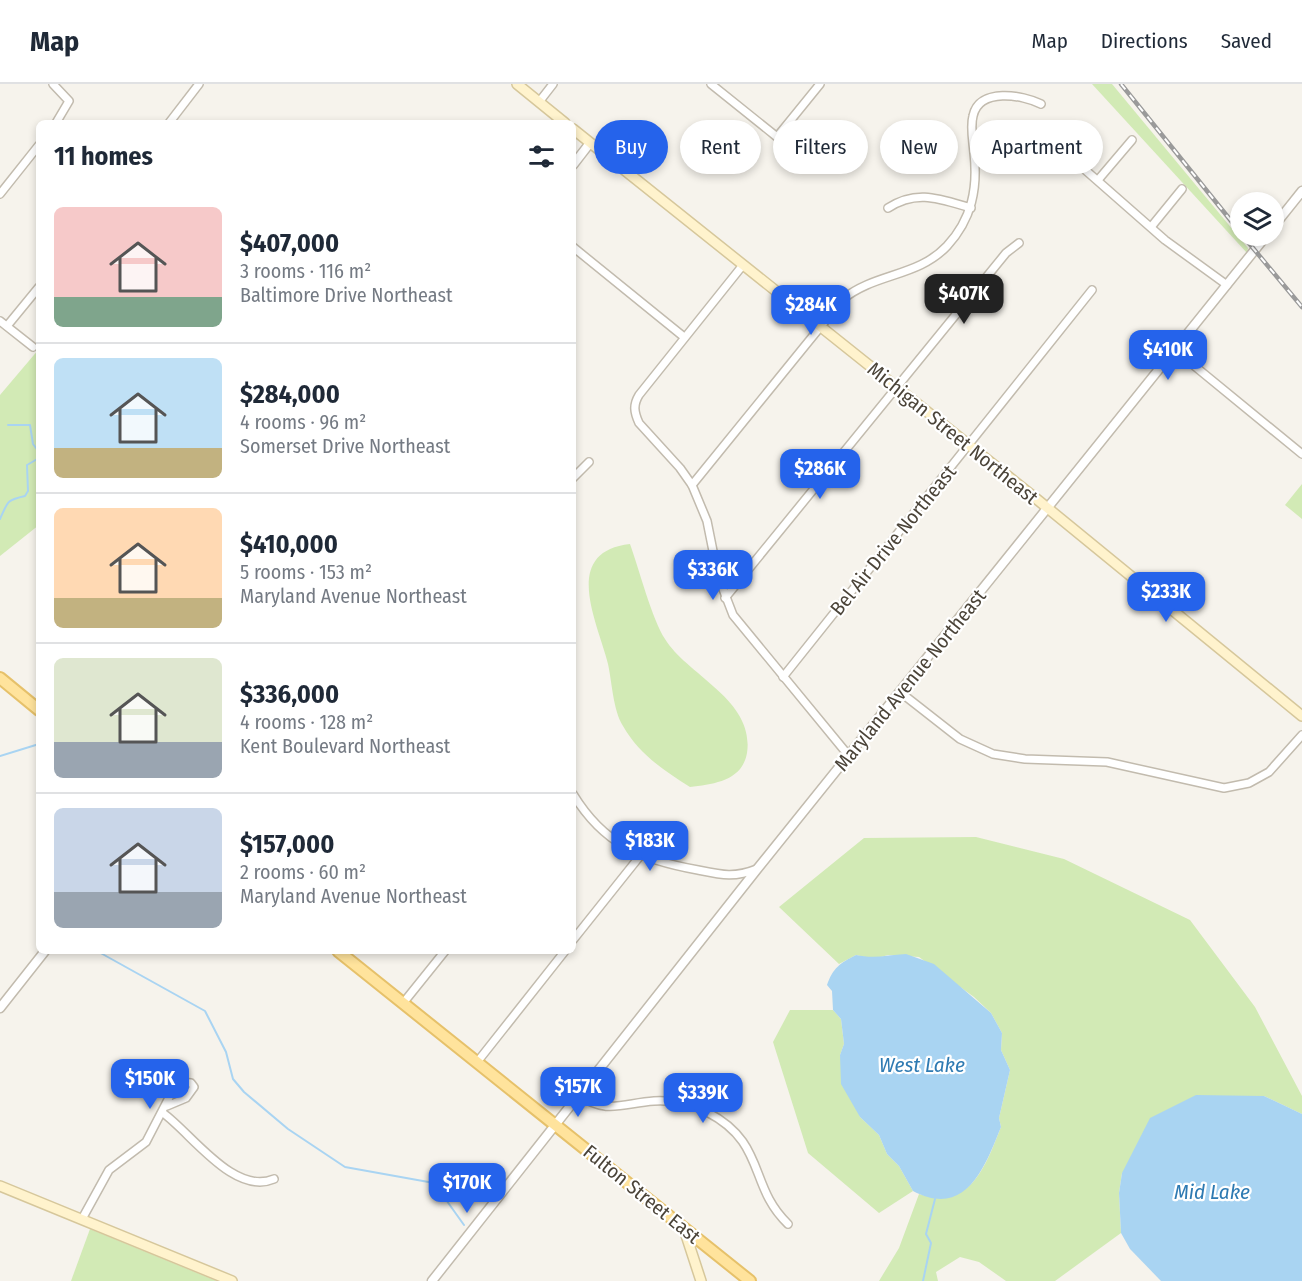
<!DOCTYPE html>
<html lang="en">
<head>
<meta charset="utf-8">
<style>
	body { margin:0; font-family:"Fira Sans Condensed",sans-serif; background:#f2f2f3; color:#1f2937; height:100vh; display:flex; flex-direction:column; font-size:22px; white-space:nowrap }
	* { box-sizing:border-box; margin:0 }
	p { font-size:20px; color:#747a83 }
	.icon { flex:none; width:33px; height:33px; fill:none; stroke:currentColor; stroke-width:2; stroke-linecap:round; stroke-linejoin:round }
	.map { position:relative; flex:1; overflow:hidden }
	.sheet { position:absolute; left:36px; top:36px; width:540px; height:834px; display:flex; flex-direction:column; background:#fff; border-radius:9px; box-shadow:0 3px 9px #0003 }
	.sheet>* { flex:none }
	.hud { position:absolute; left:594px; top:36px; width:570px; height:54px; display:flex; gap:12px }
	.fabs { position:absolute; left:1230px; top:108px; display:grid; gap:12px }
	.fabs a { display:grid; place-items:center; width:54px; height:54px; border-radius:50%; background:#fff; box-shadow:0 3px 9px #0003; font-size:30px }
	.price { position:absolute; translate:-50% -51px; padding:0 14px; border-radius:12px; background:#2563eb; color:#fff; font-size:20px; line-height:39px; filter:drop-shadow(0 2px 3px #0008) }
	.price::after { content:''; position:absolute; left:50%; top:36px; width:18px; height:14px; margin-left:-9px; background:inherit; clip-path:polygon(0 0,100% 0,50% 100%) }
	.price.current { background:#222; color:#fff }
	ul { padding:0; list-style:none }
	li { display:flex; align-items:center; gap:18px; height:150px; padding:0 18px }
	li+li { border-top:2px solid #e0e1e3 }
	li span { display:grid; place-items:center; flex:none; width:168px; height:120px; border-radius:9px; color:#555 }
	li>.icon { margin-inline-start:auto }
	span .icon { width:72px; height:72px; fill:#fffc; stroke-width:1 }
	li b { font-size:26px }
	h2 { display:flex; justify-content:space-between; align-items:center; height:72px; padding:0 18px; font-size:26px }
	.pill { padding:0 21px; border-radius:27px; background:#fff; box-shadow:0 3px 9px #0003; font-size:21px; line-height:54px }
	.pill.current { background:#2563eb; color:#fff }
	header { display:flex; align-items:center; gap:36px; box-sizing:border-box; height:84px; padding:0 30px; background:#fff; border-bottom:2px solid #e0e1e3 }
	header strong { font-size:28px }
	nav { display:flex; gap:33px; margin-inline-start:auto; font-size:21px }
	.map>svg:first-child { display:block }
	.green { fill:#d2eab5 }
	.water { fill:#a9d4f2 }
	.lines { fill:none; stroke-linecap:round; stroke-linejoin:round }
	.stream { stroke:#a9d4f2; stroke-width:2 }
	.minor-casing { stroke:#c2bbae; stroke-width:10 }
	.tertiary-casing { stroke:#c2bbae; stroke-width:11 }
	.secondary-casing { stroke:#d6c79b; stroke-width:12 }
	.primary-casing { stroke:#e6c16a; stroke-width:14 }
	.minor { stroke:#fff; stroke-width:7 }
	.tertiary { stroke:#fff; stroke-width:8 }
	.secondary { stroke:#fff3cd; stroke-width:9 }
	.primary { stroke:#ffe39c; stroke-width:10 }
	.rail-casing { stroke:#9a9a9a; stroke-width:4.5 }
	.rail { stroke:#fff; stroke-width:2; stroke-dasharray:7; stroke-linecap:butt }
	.labels { text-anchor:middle; stroke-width:4.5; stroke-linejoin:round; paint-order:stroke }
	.street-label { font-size:20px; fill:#4b4439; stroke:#fff }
	.water-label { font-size:21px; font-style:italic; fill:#2e7ab2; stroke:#fff }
</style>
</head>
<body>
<header>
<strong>Map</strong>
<nav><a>Map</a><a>Directions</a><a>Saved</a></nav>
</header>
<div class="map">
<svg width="1302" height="1197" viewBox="0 0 1302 1197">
	<rect width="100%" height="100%" fill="#f6f3ec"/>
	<g class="green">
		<path d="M 1092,0 L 1112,0 L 1248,164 L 1247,169 Z"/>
		<path d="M 39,265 L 39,441 L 0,472 L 0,311 Z"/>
		<path d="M 1302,400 L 1302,435 L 1285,421 Z"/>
		<path d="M 630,460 C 639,485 652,535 665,555 C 688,592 755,616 747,669 C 742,697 714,700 690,703 C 663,686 639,670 623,642 C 613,626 612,598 608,580 C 598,539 560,468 630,460 Z"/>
		<path d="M 976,753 L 1064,775 L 1190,836 L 1255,923 L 1302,1012 L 1302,1030 L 1264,1012 L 1122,1089 L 1119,1109 L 1121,1149 L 1055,1197 L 1006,1197 L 979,1178 L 960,1173 L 936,1188 L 938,1197 L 879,1197 L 899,1164 L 919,1110 C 971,1126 985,1083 1001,1043 L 999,1034 L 1010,986 L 1001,966 L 1002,949 L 991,929 L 974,913 L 919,873 L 888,871 L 874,875 L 856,871 L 839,880 L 779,823 L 864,754 Z"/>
		<path d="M 790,926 L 833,926 L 841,935 L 844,960 L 840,971 L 860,1033 L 879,1051 L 887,1070 L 899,1082 L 913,1107 L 879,1129 L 808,1069 L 773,958 Z"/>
		<path d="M 90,1145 L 217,1197 L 71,1197 Z"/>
	</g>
	<g class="water">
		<path d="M 906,870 L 934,880 L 991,929 L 1002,949 L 1001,966 L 1010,986 L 999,1034 L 1001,1043 C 985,1083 966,1135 913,1107 L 899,1082 L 887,1070 L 879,1051 L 860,1033 L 841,1000 L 840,971 L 844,960 L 841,935 L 833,926 L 832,907 L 827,901 C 833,884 840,879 856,871 C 874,875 888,871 906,870 Z"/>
		<path d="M 1196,1011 L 1264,1012 L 1302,1030 L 1302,1197 L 1161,1197 L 1130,1165 L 1121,1149 L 1119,1109 L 1122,1089 L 1150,1034 Z"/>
	</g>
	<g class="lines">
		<g class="stream">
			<path d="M 8,341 L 30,341 L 33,360 L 39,368"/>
			<path d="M 0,435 C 8,417 7,416 25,412 L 28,407 L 27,381 L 39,374"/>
			<path d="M 0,672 L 39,660"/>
			<path d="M 97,867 L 205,927 L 226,968 L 233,995 L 244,1008 L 288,1045 L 345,1083 L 434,1099 L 464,1141"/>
			<path d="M 923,1197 L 931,1159 L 926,1150 L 935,1115"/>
		</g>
		<defs>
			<g id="minor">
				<path d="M 53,0 L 69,17 L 56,39"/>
				<path d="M 711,0 L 777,53 L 820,0"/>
				<path d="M 539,18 L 553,0"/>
				<path d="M 169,39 L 199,0"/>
				<path d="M 1083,84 L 1165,156 L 1227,201"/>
				<path d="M 1098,96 L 1132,56"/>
				<path d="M 0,110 L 39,61"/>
				<path d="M 888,124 C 917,105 940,115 971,124"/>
				<path d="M 1151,143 L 1182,105"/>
				<path d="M 573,163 L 684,253"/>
				<path d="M 743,181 L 639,311 C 633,321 634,328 639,339 L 680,384 L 692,401 L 707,437 L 718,492 L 733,531 L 849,672"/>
				<path d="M 0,237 L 33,263"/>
				<path d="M 7,242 L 39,203"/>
				<path d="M 1175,266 L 1302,370"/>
				<path d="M 573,394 L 589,378"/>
				<path d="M 692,401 L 843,215 C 875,189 918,193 947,162 C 972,135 978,104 974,69 C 973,57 970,43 973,32 C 979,3 1023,11 1041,20"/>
				<path d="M 725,514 L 1006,169 L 1019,159"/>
				<path d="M 783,593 L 1092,206"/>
				<path d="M 900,608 L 960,655 L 993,670 L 1025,675 L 1107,678 L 1224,704 L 1249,699 L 1269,688 L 1302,651"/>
				<path d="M 573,710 C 604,761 642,776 698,786 C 722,791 734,794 757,785"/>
				<path d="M 573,856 L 640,772"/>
				<path d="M 404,918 L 445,867"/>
				<path d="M 478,977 L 565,867"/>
				<path d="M 579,1011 C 606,1031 624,1019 654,1017 C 673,1016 690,1019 707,1028 C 767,1059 748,1102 788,1140"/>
				<path d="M 163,1029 C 192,1050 234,1112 274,1095"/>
				<path d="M 82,1135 L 109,1086 L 146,1058 L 175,1002 L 180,998 L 191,999 L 194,1003 L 186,1014 L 167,1022"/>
			</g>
			<g id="tertiary">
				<path d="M 573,81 L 590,59"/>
				<path d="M 1274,142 L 1302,107"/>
				<path d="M 0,924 L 45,867"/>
				<path d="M 432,1197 L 758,784 L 1266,152"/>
			</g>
			<g id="secondary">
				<path d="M 517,0 L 565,39"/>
				<path d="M 573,45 L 1039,417 L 1302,632"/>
				<path d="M 0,1102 L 232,1197"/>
				<path d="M 684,1145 L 701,1197"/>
			</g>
			<g id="primary">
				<path d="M 0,594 L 39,626"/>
				<path d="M 338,867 L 750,1197"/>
			</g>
		</defs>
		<use href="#minor" class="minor-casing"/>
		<use href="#tertiary" class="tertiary-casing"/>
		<use href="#secondary" class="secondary-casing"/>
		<use href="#primary" class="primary-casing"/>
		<use href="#minor" class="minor"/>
		<use href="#tertiary" class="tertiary"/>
		<use href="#secondary" class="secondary"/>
		<use href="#primary" class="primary"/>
		<defs>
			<g id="rail">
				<path d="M 1121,0 L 1240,148"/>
				<path d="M 1243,152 L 1302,223"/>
			</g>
		</defs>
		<use href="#rail" class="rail-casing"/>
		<use href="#rail" class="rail"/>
	</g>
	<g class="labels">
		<g class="street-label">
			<text transform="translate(953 349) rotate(39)" y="7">Michigan Street Northeast</text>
			<text transform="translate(893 456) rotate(-51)" y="7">Bel Air Drive Northeast</text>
			<text transform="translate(910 596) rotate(-51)" y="7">Maryland Avenue Northeast</text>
			<text transform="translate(642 1110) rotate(39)" y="7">Fulton Street East</text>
		</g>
		<g class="water-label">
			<text x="922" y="988">West Lake</text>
			<text x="1212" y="1115">Mid Lake</text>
		</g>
	</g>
</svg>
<div class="fabs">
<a><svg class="icon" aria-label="layers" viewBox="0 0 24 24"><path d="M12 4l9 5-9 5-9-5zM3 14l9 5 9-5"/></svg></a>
</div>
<b class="price current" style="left:964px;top:241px">$407K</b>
<b class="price" style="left:811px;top:252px">$284K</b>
<b class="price" style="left:1168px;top:297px">$410K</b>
<b class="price" style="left:820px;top:416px">$286K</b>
<b class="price" style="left:713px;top:517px">$336K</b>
<b class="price" style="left:1166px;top:539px">$233K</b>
<b class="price" style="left:650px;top:788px">$183K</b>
<b class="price" style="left:150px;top:1026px">$150K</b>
<b class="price" style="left:578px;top:1034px">$157K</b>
<b class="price" style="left:703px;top:1040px">$339K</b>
<b class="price" style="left:467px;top:1130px">$170K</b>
<div class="hud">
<a class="pill current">Buy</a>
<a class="pill">Rent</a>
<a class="pill">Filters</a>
<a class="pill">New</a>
<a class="pill">Apartment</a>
</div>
<section class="sheet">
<h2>11 homes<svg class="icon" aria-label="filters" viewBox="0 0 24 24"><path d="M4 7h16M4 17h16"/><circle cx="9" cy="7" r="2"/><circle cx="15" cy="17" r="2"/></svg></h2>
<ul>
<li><span style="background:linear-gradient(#f6c9c9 75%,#7fa58c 0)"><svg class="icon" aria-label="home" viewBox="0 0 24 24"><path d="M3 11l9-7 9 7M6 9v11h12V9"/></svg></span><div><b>$407,000</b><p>3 rooms · 116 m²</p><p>Baltimore Drive Northeast</p></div></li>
<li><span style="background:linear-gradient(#bfe0f5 75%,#c2b280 0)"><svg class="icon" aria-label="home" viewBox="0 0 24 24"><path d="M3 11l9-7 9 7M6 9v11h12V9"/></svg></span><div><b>$284,000</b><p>4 rooms · 96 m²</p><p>Somerset Drive Northeast</p></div></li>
<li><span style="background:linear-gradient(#ffd9b3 75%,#c2b280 0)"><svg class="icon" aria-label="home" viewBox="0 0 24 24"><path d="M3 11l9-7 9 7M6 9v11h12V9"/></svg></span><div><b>$410,000</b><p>5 rooms · 153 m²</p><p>Maryland Avenue Northeast</p></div></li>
<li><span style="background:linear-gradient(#dfe7d0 70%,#9aa5b1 0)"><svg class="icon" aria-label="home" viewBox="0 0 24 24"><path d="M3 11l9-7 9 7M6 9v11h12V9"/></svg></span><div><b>$336,000</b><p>4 rooms · 128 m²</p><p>Kent Boulevard Northeast</p></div></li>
<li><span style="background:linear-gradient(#c9d6e8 70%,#9aa5b1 0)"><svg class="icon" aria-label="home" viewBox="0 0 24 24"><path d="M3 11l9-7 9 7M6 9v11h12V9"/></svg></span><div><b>$157,000</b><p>2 rooms · 60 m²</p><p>Maryland Avenue Northeast</p></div></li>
</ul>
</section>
</div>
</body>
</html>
